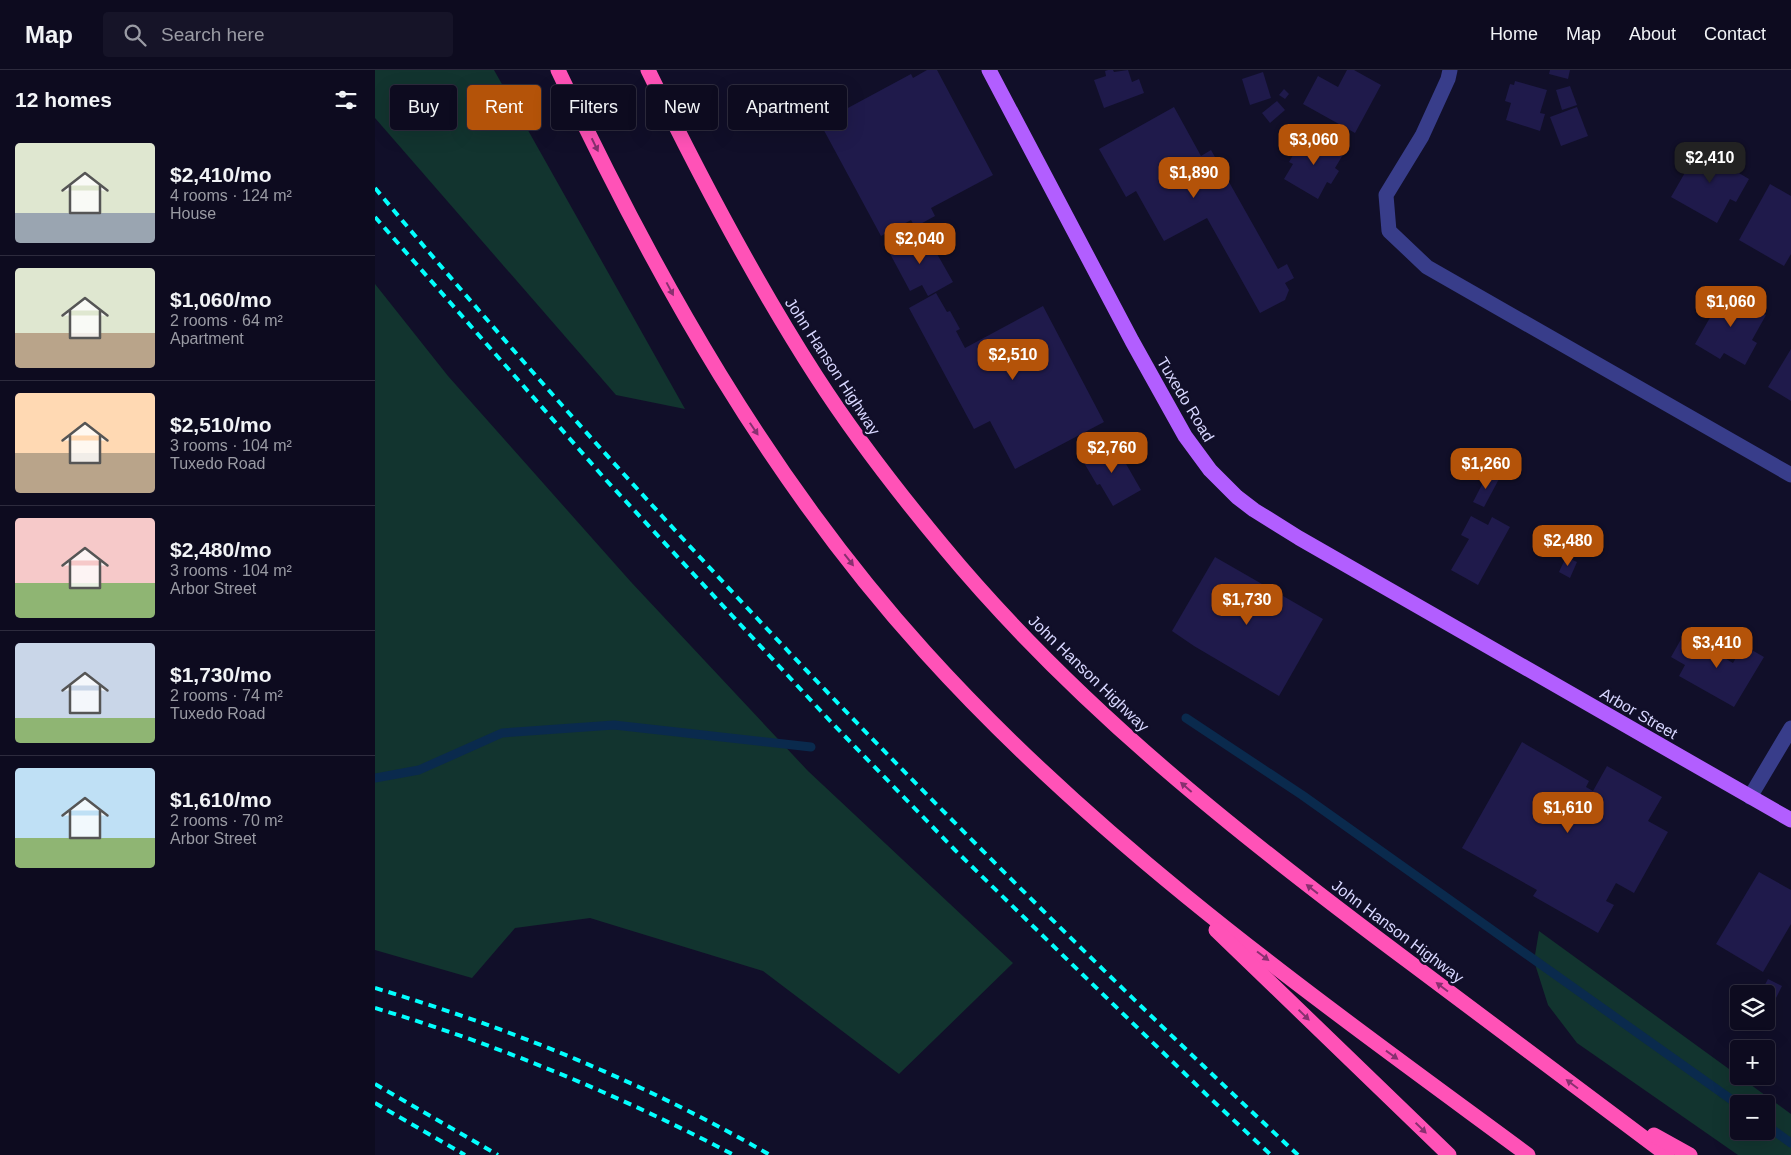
<!DOCTYPE html>
<html lang="en">
<head>
<meta charset="utf-8">
<style>
	body { margin:0; font-family:Helvetica,sans-serif; background:#161428; color:#f1f3f6; height:100vh; display:flex; flex-direction:column; font-size:19px; white-space:nowrap }
	* { box-sizing:border-box; margin:0 }
	p { font-size:16px; color:#9a9ba4 }
	.icon { flex:none; width:28px; height:28px; fill:none; stroke:currentColor; stroke-width:2; stroke-linecap:round; stroke-linejoin:round }
	.map { position:relative; flex:1; overflow:hidden }
	.panel { display:flex; flex-direction:column; background:#0d0b1f; width:375px }
	.panel>* { flex:none }
	.hud { position:absolute; left:15px; top:15px; width:475px; height:45px; display:flex; gap:10px }
	.tools { position:absolute; left:1355px; top:915px; display:grid; gap:10px }
	.tools a { display:grid; place-items:center; width:45px; height:45px; border-radius:5px; background:#0d0b1f; box-shadow:0 5px 20px #0002,0 0 0 1px #2d2b3d; font-size:25px }
	.price { position:absolute; translate:-50% -42px; padding:0 11px; border-radius:10px; background:#b45309; color:#fff; font-size:16px; line-height:32px; filter:drop-shadow(0 1px 2px #0008) }
	.price::after { content:''; position:absolute; left:50%; top:30px; width:15px; height:11px; margin-left:-8px; background:inherit; clip-path:polygon(0 0,100% 0,50% 100%) }
	.price.on { background:#222; color:#fff }
	ul { padding:0; list-style:none }
	li { display:flex; align-items:center; gap:15px; height:125px; padding:0 15px }
	li+li { border-top:1px solid #2d2b3d }
	li span { display:grid; place-items:center; flex:none; width:140px; height:100px; border-radius:5px; color:#555 }
	li>.icon { margin-inline-start:auto }
	span .icon { width:60px; height:60px; fill:#fffc; stroke-width:1 }
	li b { font-size:21px }
	h2 { display:flex; justify-content:space-between; align-items:center; height:60px; padding:0 15px; font-size:21px }
	.chip { padding:0 18px; border-radius:5px; background:#0d0b1f; box-shadow:0 5px 20px #0002,0 0 0 1px #2d2b3d; font-size:18px; line-height:45px }
	.chip.on { background:#b45309; color:#fff }
	header { display:flex; align-items:center; gap:30px; box-sizing:border-box; height:70px; padding:0 25px; background:#0d0b1f; border-bottom:1px solid #2d2b3d }
	header strong { font-size:24px }
	nav { display:flex; gap:28px; margin-inline-start:auto; font-size:18px }
	.search { width:350px; height:45px; background:#161428; display:flex; align-items:center; gap:12px; box-sizing:border-box; padding:0 18px; border-radius:5px; color:#9a9ba4; font-size:19px }
	main { display:flex; flex:1; min-height:0 }
	.map>svg:first-child { display:block }
	.green { fill:#12342f; fill-rule:evenodd }
	.lines { fill:none; stroke-linecap:round; stroke-linejoin:round }
	.stream { stroke:#0a2a4d; stroke-width:9 }
	.building { fill:#1f1a4b }
	.minor { stroke:#383d8a; stroke-width:15 }
	.major { stroke:#b25eff; stroke-width:15 }
	.highway { stroke:#ff52b7; stroke-width:15 }
	.rail { stroke:#03fffe; stroke-width:4; stroke-dasharray:8 6; stroke-linecap:butt }
	.oneway { fill:#883070 }
	.labels { text-anchor:middle; stroke-width:5; stroke-linejoin:round; paint-order:stroke }
	.street-label { font-size:16px; fill:#d8d7ff; stroke:#110f29 }
</style>
</head>
<body>
<header>
<strong>Map</strong>
<div class="search"><svg class="icon" aria-label="search" viewBox="0 0 24 24"><circle cx="10" cy="10" r="6"/><path d="M15 15l6 6"/></svg>Search here</div>
<nav><a>Home</a><a>Map</a><a>About</a><a>Contact</a></nav>
</header>
<main>
<section class="panel">
<h2>12 homes<svg class="icon" aria-label="filters" viewBox="0 0 24 24"><path d="M4 7h16M4 17h16"/><circle cx="9" cy="7" r="2"/><circle cx="15" cy="17" r="2"/></svg></h2>
<ul>
<li><span style="background:linear-gradient(#dfe7d0 70%,#9aa5b1 0)"><svg class="icon" aria-label="home" viewBox="0 0 24 24"><path d="M3 11l9-7 9 7M6 9v11h12V9"/></svg></span><div><b>$2,410/mo</b><p>4 rooms · 124 m²</p><p>House</p></div></li>
<li><span style="background:linear-gradient(#dfe7d0 65%,#b9a48a 0)"><svg class="icon" aria-label="home" viewBox="0 0 24 24"><path d="M3 11l9-7 9 7M6 9v11h12V9"/></svg></span><div><b>$1,060/mo</b><p>2 rooms · 64 m²</p><p>Apartment</p></div></li>
<li><span style="background:linear-gradient(#ffd9b3 60%,#b9a48a 0)"><svg class="icon" aria-label="home" viewBox="0 0 24 24"><path d="M3 11l9-7 9 7M6 9v11h12V9"/></svg></span><div><b>$2,510/mo</b><p>3 rooms · 104 m²</p><p>Tuxedo Road</p></div></li>
<li><span style="background:linear-gradient(#f6c9c9 65%,#8fb573 0)"><svg class="icon" aria-label="home" viewBox="0 0 24 24"><path d="M3 11l9-7 9 7M6 9v11h12V9"/></svg></span><div><b>$2,480/mo</b><p>3 rooms · 104 m²</p><p>Arbor Street</p></div></li>
<li><span style="background:linear-gradient(#c9d6e8 75%,#8fb573 0)"><svg class="icon" aria-label="home" viewBox="0 0 24 24"><path d="M3 11l9-7 9 7M6 9v11h12V9"/></svg></span><div><b>$1,730/mo</b><p>2 rooms · 74 m²</p><p>Tuxedo Road</p></div></li>
<li><span style="background:linear-gradient(#bfe0f5 70%,#8fb573 0)"><svg class="icon" aria-label="home" viewBox="0 0 24 24"><path d="M3 11l9-7 9 7M6 9v11h12V9"/></svg></span><div><b>$1,610/mo</b><p>2 rooms · 70 m²</p><p>Arbor Street</p></div></li>
</ul>
</section>
<div class="map">
<svg width="1416" height="1085" viewBox="0 0 1416 1085">
	<rect width="100%" height="100%" fill="#110f29"/>
	<g class="green">
		<path d="M 0,0 L 119,0 L 310,339 L 241,325 L 0,48 Z"/>
		<path d="M 0,214 L 73,306 L 256,512 L 433,701 L 638,893 L 524,1004 L 388,901 L 215,848 L 140,858 L 97,908 L 0,880 Z"/>
		<path d="M 1164,861 L 1416,1044 L 1416,1085 L 1363,1085 L 1202,973 L 1173,935 L 1159,891 ZM 1364,1034 L 1391,1034 L 1391,1061 L 1364,1061 Z"/>
	</g>
	<g class="lines">
		<g class="stream">
			<path d="M 811,648 L 927,725 L 1364,1035"/>
			<path d="M 0,708 L 44,700 L 127,663 L 239,655 L 436,677"/>
			<path d="M 1391,1055 L 1416,1073"/>
		</g>
	</g>
	<g class="building">
		<path d="M 552,0 L 562,0 L 618,105 L 556,138 L 560,146 L 540,157 L 536,150 L 506,166 L 445,53 L 536,4 L 538,8 Z"/>
		<path d="M 733,0 L 738,0 L 739,2 L 753,0 L 757,12 L 764,9 L 769,23 L 729,38 L 719,10 L 731,6 L 730,1 Z"/>
		<path d="M 972,0 L 979,0 L 1006,15 L 980,63 L 928,34 L 943,6 L 963,17 Z"/>
		<path d="M 1175,0 L 1195,0 L 1193,9 L 1174,4 Z"/>
		<path d="M 888,2 L 896,28 L 875,35 L 867,9 Z"/>
		<path d="M 1140,11 L 1172,20 L 1165,43 L 1170,44 L 1165,61 L 1131,50 L 1136,33 L 1130,31 L 1135,14 L 1139,15 Z"/>
		<path d="M 1195,16 L 1202,35 L 1187,40 L 1181,20 Z"/>
		<path d="M 909,19 L 914,24 L 910,29 L 904,25 Z"/>
		<path d="M 902,31 L 910,40 L 895,53 L 887,43 Z"/>
		<path d="M 799,37 L 826,86 L 836,80 L 903,199 L 912,194 L 919,208 L 910,213 L 914,220 L 910,230 L 885,243 L 832,148 L 789,171 L 761,121 L 751,127 L 724,79 Z"/>
		<path d="M 1202,37 L 1213,66 L 1186,76 L 1175,47 Z"/>
		<path d="M 936,64 L 969,83 L 960,98 L 964,101 L 956,114 L 952,112 L 943,129 L 909,109 L 918,94 L 914,92 L 924,75 L 928,78 Z"/>
		<path d="M 1327,73 L 1356,89 L 1352,96 L 1374,109 L 1361,132 L 1355,129 L 1342,153 L 1296,127 Z"/>
		<path d="M 1395,114 L 1416,126 L 1416,184 L 1409,196 L 1364,170 Z"/>
		<path d="M 549,161 L 578,212 L 553,226 L 547,215 L 535,221 L 513,180 Z"/>
		<path d="M 1343,218 L 1391,245 L 1377,270 L 1382,273 L 1370,295 L 1349,283 L 1345,289 L 1320,274 L 1341,237 L 1335,233 Z"/>
		<path d="M 561,223 L 572,242 L 575,241 L 585,259 L 581,261 L 590,278 L 668,236 L 729,352 L 640,399 L 615,351 L 599,359 L 534,238 Z"/>
		<path d="M 1416,279 L 1416,331 L 1393,317 Z"/>
		<path d="M 739,373 L 766,420 L 738,436 L 725,414 L 722,415 L 708,391 Z"/>
		<path d="M 1113,403 L 1124,409 L 1109,437 L 1098,432 Z"/>
		<path d="M 1096,446 L 1113,455 L 1117,447 L 1135,457 L 1103,515 L 1076,500 L 1094,469 L 1086,465 Z"/>
		<path d="M 840,487 L 948,549 L 904,626 L 819,576 L 797,561 Z"/>
		<path d="M 1191,487 L 1202,492 L 1195,508 L 1184,502 Z"/>
		<path d="M 1309,564 L 1358,593 L 1368,575 L 1389,587 L 1359,637 L 1304,606 L 1310,595 L 1296,587 Z"/>
		<path d="M 1147,672 L 1214,711 L 1211,717 L 1218,721 L 1232,696 L 1287,727 L 1273,751 L 1293,762 L 1259,823 L 1241,813 L 1231,831 L 1239,835 L 1223,863 L 1158,826 L 1162,820 L 1087,778 Z"/>
		<path d="M 1384,802 L 1416,820 L 1416,854 L 1388,902 L 1341,874 Z"/>
		<path d="M 1393,909 L 1407,916 L 1397,936 L 1391,933 L 1391,924 L 1385,924 Z"/>
	</g>
	<g class="lines">
		<g class="minor">
			<path d="M 1075,0 L 1073,9 L 1047,66 L 1011,125 L 1014,161 L 1052,197 L 1416,405"/>
			<path d="M 1375,727 L 1416,658"/>
		</g>
		<path class="major" d="M 614,0 L 757,271 L 810,366 L 835,400 L 862,427 L 879,440 L 924,468 L 1416,750"/>
		<g class="highway">
			<path d="M 183,0 C 281,208 395,411 550,582 C 726,777 943,930 1153,1085"/>
			<path d="M 273,0 C 324,105 378,208 441,306 C 479,365 523,422 568,476 C 702,638 869,769 1037,894 C 1122,958 1207,1022 1292,1085"/>
			<path d="M 841,860 L 1074,1085"/>
			<path d="M 1279,1065 L 1315,1085"/>
		</g>
		<g class="rail">
			<path d="M 0,118 C 286,461 597,781 923,1085"/>
			<path d="M 0,147 L 231,410 L 457,653 L 580,780 L 707,904 L 836,1029 L 896,1085"/>
			<path d="M 0,918 C 138,959 270,1013 395,1085"/>
			<path d="M 0,938 C 124,975 244,1025 359,1085"/>
			<path d="M 0,1014 L 123,1085"/>
			<path d="M 0,1033 L 90,1085"/>
		</g>
	</g>
	<defs><path id="oneway-solid" d="M-6-.8H1V-3.2L6.5 0L1 3.2V.8H-6Z" transform="scale(1.25)"/></defs>
	<g class="oneway">
		<use href="#oneway-solid" transform="translate(220 75) rotate(64)"/>
		<use href="#oneway-solid" transform="translate(295 219) rotate(62)"/>
		<use href="#oneway-solid" transform="translate(379 359) rotate(56)"/>
		<use href="#oneway-solid" transform="translate(474 490) rotate(52)"/>
		<use href="#oneway-solid" transform="translate(811 717) rotate(-139)"/>
		<use href="#oneway-solid" transform="translate(937 819) rotate(-142)"/>
		<use href="#oneway-solid" transform="translate(888 886) rotate(37)"/>
		<use href="#oneway-solid" transform="translate(1067 917) rotate(-143)"/>
		<use href="#oneway-solid" transform="translate(929 945) rotate(44)"/>
		<use href="#oneway-solid" transform="translate(1017 985) rotate(36)"/>
		<use href="#oneway-solid" transform="translate(1197 1014) rotate(-143)"/>
		<use href="#oneway-solid" transform="translate(1046 1058) rotate(44)"/>
	</g>
	<g class="labels">
		<g class="street-label">
			<text transform="translate(458 296) rotate(57)" y="6">John Hanson Highway</text>
			<text transform="translate(811 329) rotate(59)" y="6">Tuxedo Road</text>
			<text transform="translate(714 603) rotate(44)" y="6">John Hanson Highway</text>
			<text transform="translate(1264 643) rotate(30)" y="6">Arbor Street</text>
			<text transform="translate(1023 861) rotate(37)" y="6">John Hanson Highway</text>
		</g>
	</g>
</svg>
<div class="tools">
<a><svg class="icon" aria-label="layers" viewBox="0 0 24 24"><path d="M12 4l9 5-9 5-9-5zM3 14l9 5 9-5"/></svg></a>
<a>+</a>
<a>−</a>
</div>
<b class="price" style="left:939px;top:96px">$3,060</b>
<b class="price on" style="left:1335px;top:114px">$2,410</b>
<b class="price" style="left:819px;top:129px">$1,890</b>
<b class="price" style="left:545px;top:195px">$2,040</b>
<b class="price" style="left:1356px;top:258px">$1,060</b>
<b class="price" style="left:638px;top:311px">$2,510</b>
<b class="price" style="left:737px;top:404px">$2,760</b>
<b class="price" style="left:1111px;top:420px">$1,260</b>
<b class="price" style="left:1193px;top:497px">$2,480</b>
<b class="price" style="left:872px;top:556px">$1,730</b>
<b class="price" style="left:1342px;top:599px">$3,410</b>
<b class="price" style="left:1193px;top:764px">$1,610</b>
<div class="hud">
<a class="chip">Buy</a>
<a class="chip on">Rent</a>
<a class="chip">Filters</a>
<a class="chip">New</a>
<a class="chip">Apartment</a>
</div>
</div>
</main>
</body>
</html>
